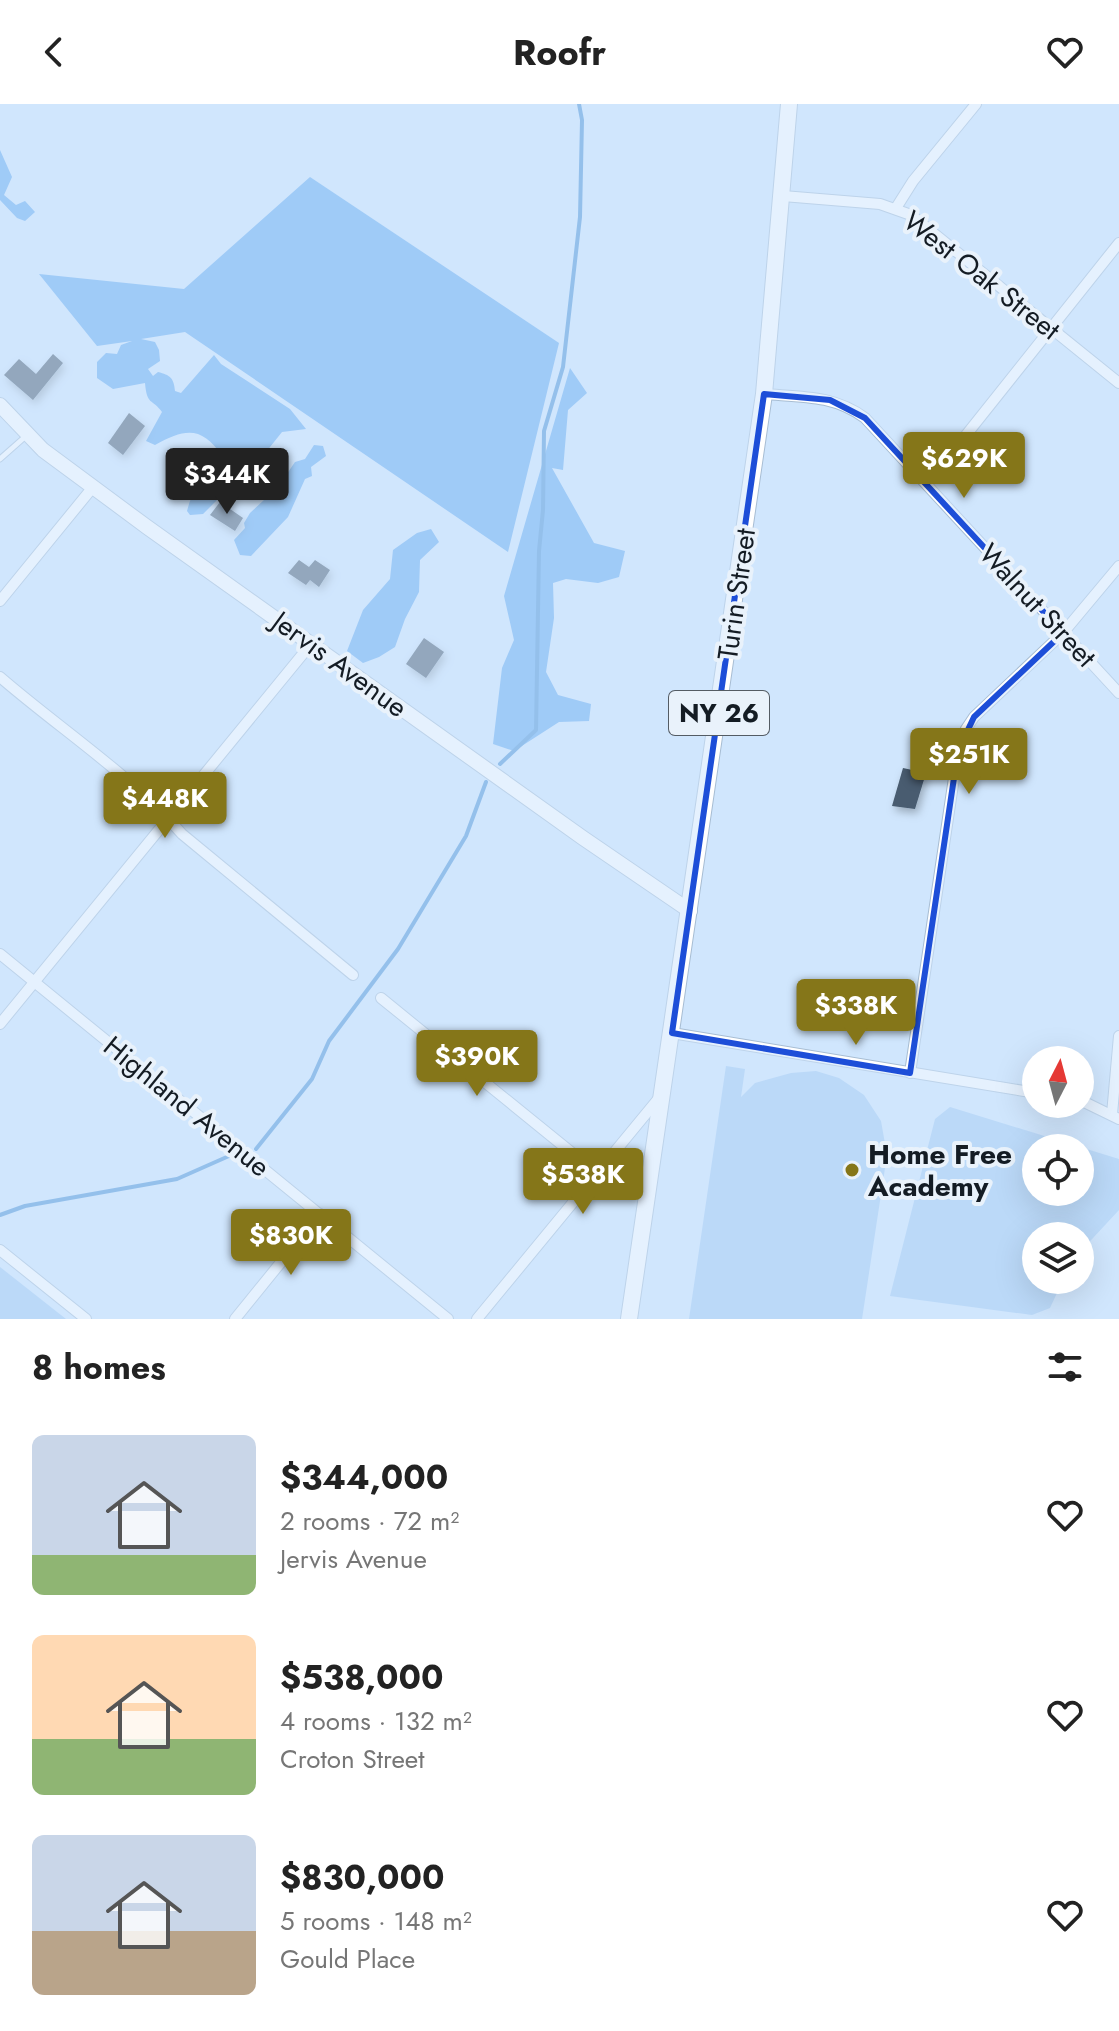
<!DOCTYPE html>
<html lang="en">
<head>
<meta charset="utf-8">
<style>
	body { margin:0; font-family:Jost,sans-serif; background:#f6f6f6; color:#222; height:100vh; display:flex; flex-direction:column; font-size:30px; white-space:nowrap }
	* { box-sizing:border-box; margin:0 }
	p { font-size:26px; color:#767676 }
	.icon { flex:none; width:44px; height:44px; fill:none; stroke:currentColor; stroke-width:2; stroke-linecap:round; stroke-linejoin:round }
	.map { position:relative; height:1215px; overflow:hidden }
	.sheet { display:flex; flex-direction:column; background:#fff; flex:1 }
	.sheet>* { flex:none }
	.needle { width:52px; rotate:6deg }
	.controls { position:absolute; left:1022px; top:942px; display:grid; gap:16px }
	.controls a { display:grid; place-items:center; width:72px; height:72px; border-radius:50%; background:#fff; box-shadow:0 8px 32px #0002; font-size:40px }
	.price { position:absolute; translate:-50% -68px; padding:0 18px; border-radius:8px; background:#857619; color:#fff; font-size:26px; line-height:52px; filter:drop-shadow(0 2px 4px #0008) }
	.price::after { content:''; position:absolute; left:50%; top:48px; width:24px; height:18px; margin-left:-12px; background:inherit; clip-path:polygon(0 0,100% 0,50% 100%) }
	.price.current { background:#222; color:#fff }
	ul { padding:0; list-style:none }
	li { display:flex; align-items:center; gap:24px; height:200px; padding:0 32px }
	li span { display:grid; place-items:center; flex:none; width:224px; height:160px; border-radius:12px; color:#555 }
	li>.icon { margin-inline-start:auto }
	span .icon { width:96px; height:96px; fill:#fffc; stroke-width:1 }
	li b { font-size:34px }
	h2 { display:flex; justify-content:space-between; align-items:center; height:96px; padding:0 32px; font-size:34px }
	header { display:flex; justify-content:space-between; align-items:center; height:104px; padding:0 32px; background:#fff; font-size:36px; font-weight:700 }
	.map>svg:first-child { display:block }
	.green { fill:#a2caf2; fill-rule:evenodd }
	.forest { fill:#64aaef }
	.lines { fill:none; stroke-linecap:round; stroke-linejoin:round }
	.stream { stroke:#4c93d6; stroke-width:4 }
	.building { fill:#485b6f; filter:url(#shadow) }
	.lane-casing { stroke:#a7bdd3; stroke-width:7 }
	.street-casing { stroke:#a7bdd3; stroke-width:12 }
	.secondary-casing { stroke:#a7bdd3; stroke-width:16 }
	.primary-casing { stroke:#a7bdd3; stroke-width:18 }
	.lane { stroke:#fff; stroke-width:5 }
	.street { stroke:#fff; stroke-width:10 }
	.secondary { stroke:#fff; stroke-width:14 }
	.primary { stroke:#fff; stroke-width:16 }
	.marked { fill:none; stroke:#1d4ed8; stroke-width:6; stroke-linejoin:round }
	.poi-dot { fill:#857619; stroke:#e9f2fb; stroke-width:3 }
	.labels { text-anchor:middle; stroke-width:8; stroke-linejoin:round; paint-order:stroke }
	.shield { fill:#e9f2fb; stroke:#545c64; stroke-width:2 }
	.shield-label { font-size:26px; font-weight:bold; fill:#141c24 }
	.street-label { font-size:28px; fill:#141c24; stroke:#e9f2fb }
	.poi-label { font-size:28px; font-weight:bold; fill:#141c24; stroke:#e9f2fb; text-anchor:start }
</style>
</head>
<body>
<header><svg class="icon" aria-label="back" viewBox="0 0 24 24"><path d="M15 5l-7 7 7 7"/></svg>Roofr<svg class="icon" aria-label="heart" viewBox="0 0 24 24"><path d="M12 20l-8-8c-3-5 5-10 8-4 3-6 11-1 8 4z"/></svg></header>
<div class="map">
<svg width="1119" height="1215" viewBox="0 0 1119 1215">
	<defs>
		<filter id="shadow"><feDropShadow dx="2.5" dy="4.5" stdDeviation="4" flood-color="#0004"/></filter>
	</defs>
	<rect width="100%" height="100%" fill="#d0e6fd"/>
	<g class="green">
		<path d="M 726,962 L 745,965 L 741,993 L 755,979 L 791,969 L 816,967 L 839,974 L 864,991 L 881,1017 L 887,1051 L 862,1215 L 689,1215 Z"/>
		<path d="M 950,1003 L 1119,1055 L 1119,1106 L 1080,1148 L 1080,1132 L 1036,1132 L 1036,1176 L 1063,1176 L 1050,1204 L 1032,1211 L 890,1192 L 935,1015 ZM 1036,1044 L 1080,1044 L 1080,1088 L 1036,1088 Z"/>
		<path d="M 0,1163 L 66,1215 L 0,1215 Z"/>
	</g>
	<g class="forest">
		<path d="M 0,46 L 12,73 L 4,91 L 16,101 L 25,97 L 35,108 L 25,117 L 17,114 L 0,96 Z"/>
		<path d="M 310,73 L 559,239 L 508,448 L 185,228 L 141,235 L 155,238 L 159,246 L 160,257 L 148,265 L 153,272 L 158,268 C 170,271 174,274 175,287 L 181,289 L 214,251 L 221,260 L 290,305 L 306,325 L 282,328 L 266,348 L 244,347 L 223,353 C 202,322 186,324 155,341 L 146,337 L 162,308 C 152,294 147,302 145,279 L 113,285 L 97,274 L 97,258 L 106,249 L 117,250 L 121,241 L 132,237 L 97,242 L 39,170 L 184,185 Z"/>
		<path d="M 570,264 L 587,289 L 568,306 L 563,366 L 552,364 L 594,439 L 625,447 L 619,473 L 598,479 L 566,475 L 553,479 L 554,514 L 546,568 L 558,591 L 591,600 L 589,617 L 559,618 L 514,647 L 493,640 L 502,564 L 514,536 L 504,492 Z"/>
		<path d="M 314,341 L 323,342 L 326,352 L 311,363 L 312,372 L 305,375 L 288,413 L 251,452 L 240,451 L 234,436 L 245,424 L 244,419 L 250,409 L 278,383 L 295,358 L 305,355 Z"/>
		<path d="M 255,349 L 258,352 L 257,360 L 266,362 L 272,367 L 266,374 L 268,381 L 259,383 L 240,377 L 224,396 L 217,396 L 203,410 L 190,411 L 187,407 C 198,368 214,353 255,349 Z"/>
		<path d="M 431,425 L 439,438 L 420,456 L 419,488 L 405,515 L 395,543 L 379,553 L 363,559 L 347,547 L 363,506 L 390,475 L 393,446 L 417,429 Z"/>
	</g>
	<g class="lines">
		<g class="stream">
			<path d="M 500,660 L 536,626 L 539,447 L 543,406 L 544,327 L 563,263 L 580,113 L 582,16 L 579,0"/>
			<path d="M 256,1045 L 312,975 L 329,937 L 398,845 L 466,732 L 486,678"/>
			<path d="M 0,1111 L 25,1102 L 177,1075 L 229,1052"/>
		</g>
	</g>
	<g class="building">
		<path d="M 53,250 L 63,259 L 33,296 L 4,271 L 19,255 L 36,270 Z"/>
		<path d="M 129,309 L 145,322 L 123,351 L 108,339 Z"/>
		<path d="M 220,398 L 243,414 L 235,427 L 210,411 Z"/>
		<path d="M 299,456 L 309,463 L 315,456 L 330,466 L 319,483 L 310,476 L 306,481 L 288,469 Z"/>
		<path d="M 424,534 L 444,548 L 426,574 L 406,560 Z"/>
		<path d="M 903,664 L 926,669 L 915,705 L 892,702 Z"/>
	</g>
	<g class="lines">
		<defs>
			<path id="lane" d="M 0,355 L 26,332"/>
			<g id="street">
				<path d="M 783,92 L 880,100 L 911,111 L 1119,279"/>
				<path d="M 896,104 L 913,77 L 976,0"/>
				<path d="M 764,290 C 802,293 834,291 865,314 L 1119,589"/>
				<path d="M 927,380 L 1119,139"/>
				<path d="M 0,497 L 93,383"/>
				<path d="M 0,573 C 60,625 130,670 182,730 L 353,871"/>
				<path d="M 0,850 L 448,1215"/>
				<path d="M 381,894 L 577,1053 L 593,1074"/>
				<path d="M 0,920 L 311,540"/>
				<path d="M 672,929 L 1036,989"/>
				<path d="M 910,969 L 958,647 L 966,625 L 974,613 L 1063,529 L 1119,462"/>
				<path d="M 1080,996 L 1119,1015"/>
				<path d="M 1112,1010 L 1119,932"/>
				<path d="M 0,1146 L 86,1215"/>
				<path d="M 235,1215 L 320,1110"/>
				<path d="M 477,1215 L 659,994"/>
			</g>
			<path id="secondary" d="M 0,301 L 43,346 L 147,423 L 583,734 L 690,807"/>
			<path id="primary" d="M 629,1215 L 764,290 L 789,0"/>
		</defs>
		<use href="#lane" class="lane-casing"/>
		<use href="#street" class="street-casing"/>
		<use href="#secondary" class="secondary-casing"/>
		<use href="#primary" class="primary-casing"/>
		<use href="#lane" class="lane"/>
		<use href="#street" class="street"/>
		<use href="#secondary" class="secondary"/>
		<use href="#primary" class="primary"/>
	</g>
	<path d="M0 0H1119V1215H0ZM 764,290 L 830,296 L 865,314 L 1063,529 L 974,613 L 958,647 L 910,969 L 672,929 Z" fill="#d0e6fd" fill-opacity=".55" fill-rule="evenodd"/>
	<path class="marked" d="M 764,290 L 830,296 L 865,314 L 1063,529 L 974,613 L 958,647 L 910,969 L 672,929 Z"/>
	<circle class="poi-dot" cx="852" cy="1066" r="8"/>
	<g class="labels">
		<rect class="shield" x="669" y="587" width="100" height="44" rx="6"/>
		<g class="shield-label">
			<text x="719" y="618">NY 26</text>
		</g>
		<g class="street-label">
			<text transform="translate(982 171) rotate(38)" y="10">West Oak Street</text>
			<text transform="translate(736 490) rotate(-82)" y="10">Turin Street</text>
			<text transform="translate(1038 501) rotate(47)" y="10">Walnut Street</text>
			<text transform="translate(340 560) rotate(36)" y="10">Jervis Avenue</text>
			<text transform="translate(187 1002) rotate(39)" y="10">Highland Avenue</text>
		</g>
		<g class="poi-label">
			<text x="868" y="1060">Home Free<tspan x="868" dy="32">Academy</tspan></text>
		</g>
	</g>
</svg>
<div class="controls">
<a><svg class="needle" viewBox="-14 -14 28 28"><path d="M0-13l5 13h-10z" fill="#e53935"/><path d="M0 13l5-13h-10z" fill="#767676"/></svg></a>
<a><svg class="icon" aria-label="locate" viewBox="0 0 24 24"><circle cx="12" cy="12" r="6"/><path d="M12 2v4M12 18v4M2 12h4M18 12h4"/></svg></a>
<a><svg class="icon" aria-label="layers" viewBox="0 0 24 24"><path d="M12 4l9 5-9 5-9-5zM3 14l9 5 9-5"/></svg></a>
</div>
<b class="price" style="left:964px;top:396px">$629K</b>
<b class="price current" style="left:227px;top:412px">$344K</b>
<b class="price" style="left:969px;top:692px">$251K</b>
<b class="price" style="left:165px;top:736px">$448K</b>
<b class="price" style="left:856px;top:943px">$338K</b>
<b class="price" style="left:477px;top:994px">$390K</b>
<b class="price" style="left:583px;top:1112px">$538K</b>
<b class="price" style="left:291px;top:1173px">$830K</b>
</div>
<section class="sheet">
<h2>8 homes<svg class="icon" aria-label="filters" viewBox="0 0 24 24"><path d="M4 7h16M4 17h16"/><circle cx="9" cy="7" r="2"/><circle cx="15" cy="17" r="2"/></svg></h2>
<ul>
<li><span style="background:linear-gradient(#c9d6e8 75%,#8fb573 0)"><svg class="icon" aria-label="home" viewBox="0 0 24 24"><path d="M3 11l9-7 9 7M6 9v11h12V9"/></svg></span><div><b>$344,000</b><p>2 rooms · 72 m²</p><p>Jervis Avenue</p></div><svg class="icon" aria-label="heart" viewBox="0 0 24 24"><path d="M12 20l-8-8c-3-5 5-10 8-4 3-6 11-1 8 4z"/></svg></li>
<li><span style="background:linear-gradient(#ffd9b3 65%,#8fb573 0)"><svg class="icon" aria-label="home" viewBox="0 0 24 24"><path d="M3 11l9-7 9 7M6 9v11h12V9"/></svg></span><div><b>$538,000</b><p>4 rooms · 132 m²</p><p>Croton Street</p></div><svg class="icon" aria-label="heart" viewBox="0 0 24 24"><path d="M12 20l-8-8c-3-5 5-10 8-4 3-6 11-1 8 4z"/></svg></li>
<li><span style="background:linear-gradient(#c9d6e8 60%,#b9a48a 0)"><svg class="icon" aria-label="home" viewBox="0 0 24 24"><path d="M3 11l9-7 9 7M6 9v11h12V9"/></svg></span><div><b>$830,000</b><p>5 rooms · 148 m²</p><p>Gould Place</p></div><svg class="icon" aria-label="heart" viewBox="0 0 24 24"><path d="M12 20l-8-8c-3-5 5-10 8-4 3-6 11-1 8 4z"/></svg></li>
</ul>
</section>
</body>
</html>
